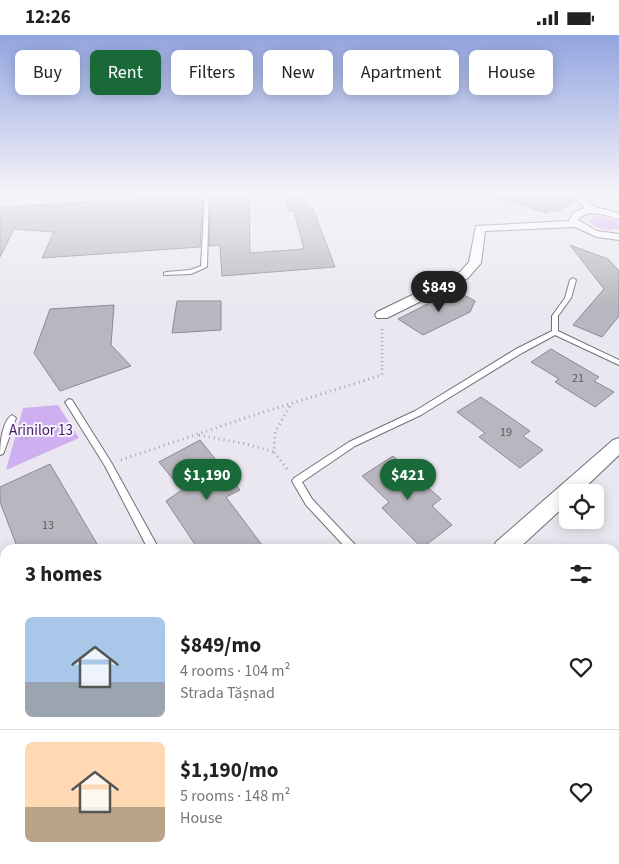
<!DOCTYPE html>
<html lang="en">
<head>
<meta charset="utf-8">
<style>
	body { margin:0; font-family:"Source Sans 3",sans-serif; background:#f2f2f2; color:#222; height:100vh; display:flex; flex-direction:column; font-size:19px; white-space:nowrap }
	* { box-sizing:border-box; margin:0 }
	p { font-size:16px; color:#767676 }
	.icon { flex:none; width:28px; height:28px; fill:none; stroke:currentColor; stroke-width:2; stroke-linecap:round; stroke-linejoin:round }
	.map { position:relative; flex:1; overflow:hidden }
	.details { position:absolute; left:0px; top:509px; width:620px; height:321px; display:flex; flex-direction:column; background:#fff; border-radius:15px 15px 0 0; box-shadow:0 2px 12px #0003 }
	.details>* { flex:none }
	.hud { position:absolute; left:15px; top:15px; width:590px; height:45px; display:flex; gap:10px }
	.controls { position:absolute; left:559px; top:449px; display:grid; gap:10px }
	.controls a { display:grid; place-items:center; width:45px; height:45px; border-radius:8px; background:#fff; box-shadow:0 2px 12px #0003; font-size:25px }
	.price { position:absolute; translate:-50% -42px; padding:0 11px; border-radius:18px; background:#196939; color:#fff; font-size:16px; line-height:32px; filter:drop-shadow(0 1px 2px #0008) }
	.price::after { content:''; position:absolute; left:50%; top:30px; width:15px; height:11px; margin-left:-8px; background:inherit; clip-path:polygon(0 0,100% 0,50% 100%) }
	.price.on { background:#222; color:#fff }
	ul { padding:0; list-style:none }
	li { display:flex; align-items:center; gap:15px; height:125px; padding:0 25px }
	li+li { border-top:1px solid #e0e0e0 }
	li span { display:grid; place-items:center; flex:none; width:140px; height:100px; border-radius:8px; color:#555 }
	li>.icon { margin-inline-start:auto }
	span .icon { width:60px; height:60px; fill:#fffc; stroke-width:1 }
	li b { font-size:21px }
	h2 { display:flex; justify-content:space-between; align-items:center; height:60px; padding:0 25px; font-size:21px }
	.chip { padding:0 18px; border-radius:8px; background:#fff; box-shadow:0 2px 12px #0003; font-size:18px; line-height:45px }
	.chip.on { background:#196939; color:#fff }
	.status { display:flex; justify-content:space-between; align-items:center; height:35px; padding:0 25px; background:#fff; direction:ltr }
	.status svg { height:14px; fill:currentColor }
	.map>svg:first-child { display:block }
	.green { fill:#ceafef }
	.forest { fill:#b897db }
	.building { fill:#bab6bf; stroke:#8d8992 }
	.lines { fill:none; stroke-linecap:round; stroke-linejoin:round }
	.lane-casing { stroke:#736f77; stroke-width:2 }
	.street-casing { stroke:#736f77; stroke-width:2 }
	.path-far2 { stroke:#a8a5ac; stroke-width:2; stroke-dasharray:0.5 2.5; stroke-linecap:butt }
	.path-far1 { stroke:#a8a5ac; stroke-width:2.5; stroke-dasharray:1 3; stroke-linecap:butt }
	.path { stroke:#a8a5ac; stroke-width:3; stroke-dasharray:1 4; stroke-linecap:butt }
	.lane { fill:#fff; fill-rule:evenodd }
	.street { fill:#fff; fill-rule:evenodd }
	.labels { text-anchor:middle; stroke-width:4; stroke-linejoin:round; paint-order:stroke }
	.number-label { font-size:12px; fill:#5c5a5f }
	.park-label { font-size:15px; fill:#461869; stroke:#f8f4fd }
</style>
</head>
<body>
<div class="status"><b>12:26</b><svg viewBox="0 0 49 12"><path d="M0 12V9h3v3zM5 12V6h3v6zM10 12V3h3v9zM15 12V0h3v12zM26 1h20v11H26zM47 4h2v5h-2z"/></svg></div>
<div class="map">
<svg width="619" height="829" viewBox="0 0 619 829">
	<rect width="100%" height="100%" fill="#ebe7f0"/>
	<g class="green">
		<path d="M 597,181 L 617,185 L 619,194 C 608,195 595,195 589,185 Z"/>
		<path d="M 58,370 L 79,403 L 6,435 L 23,373 Z"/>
		<path d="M 619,744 L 619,829 L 579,829 L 580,825 L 615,825 L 615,750 Z"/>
	</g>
	<path class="forest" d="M 619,780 L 619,829 L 600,829 L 601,825 L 615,825 L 615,787 Z"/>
	<g class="building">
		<path d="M 228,157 L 249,157 L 250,218 L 304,214 L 294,176 L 289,176 L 284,157 L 302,157 L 307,172 L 312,171 L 335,232 L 222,241 L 220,210 L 209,211 L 211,160 L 228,159 Z"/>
		<path d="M 493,157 L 567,157 L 574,165 L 557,177 L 551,175 L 547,178 L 492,161 Z"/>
		<path d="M 203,161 L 200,212 L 42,223 L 54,197 L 14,194 L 0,222 L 0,172 Z"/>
		<path d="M 570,210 L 608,224 L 619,236 L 619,281 L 602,302 L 573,290 L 604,254 Z"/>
		<path d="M 455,255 L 475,266 L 470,277 L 423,300 L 398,284 Z"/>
		<path d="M 177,266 L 221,266 L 221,295 L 172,298 Z"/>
		<path d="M 114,270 L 111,310 L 131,331 L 60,356 L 34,318 L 50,274 Z"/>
		<path d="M 551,314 L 599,342 L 594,346 L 614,357 L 595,372 L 555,347 L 559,344 L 531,327 Z"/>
		<path d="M 481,362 L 530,396 L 523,401 L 543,415 L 520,433 L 479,402 L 485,398 L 457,377 Z"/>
		<path d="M 200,405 L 240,455 L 226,462 L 265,514 L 198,514 L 166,466 L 182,455 L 159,427 Z"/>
		<path d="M 393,421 L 441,464 L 432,471 L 452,490 L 422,513 L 382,473 L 389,467 L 362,441 Z"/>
		<path d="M 50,429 L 100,514 L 18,514 L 0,467 L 0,452 Z"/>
	</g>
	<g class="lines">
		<defs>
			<g id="lane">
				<path d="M 205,157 L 209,157 L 207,232 L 191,239 L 164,240 L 164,238 L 166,237 L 190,235 L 201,231 Z"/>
				<path d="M 0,162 L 14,165 L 12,166 L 0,164 Z"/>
				<path d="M 573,243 L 576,245 L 571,263 L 558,281 L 558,296 L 619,325 L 619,330 L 555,300 L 522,318 L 421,380 L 355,411 L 302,447 L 312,464 L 359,514 L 347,514 L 306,470 L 292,446 L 294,443 L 349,407 L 415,376 L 516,314 L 552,296 L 552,281 L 565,263 L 570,245 Z"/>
				<path d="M 69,364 L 72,365 L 111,427 L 159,514 L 148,514 L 105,431 L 65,367 Z"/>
				<path d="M 12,380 L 16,383 L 4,417 L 3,419 L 0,420 C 0,409 2,386 12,380 Z"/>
				<path d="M 5,639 L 5,651 L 0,653 L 0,641 Z"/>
			</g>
			<g id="street">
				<path d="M 569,157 L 578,157 L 595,172 L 619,178 L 619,184 C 606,181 588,172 578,185 L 597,196 L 619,199 L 619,205 L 597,202 L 575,192 L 485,196 L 481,228 L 468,243 L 387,283 L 377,283 L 375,280 L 377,277 L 460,237 L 469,227 L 476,191 L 569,186 L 573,178 L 584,173 Z"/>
				<path d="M 619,403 L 619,420 L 579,458 L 568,458 L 568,468 L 518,514 L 493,514 L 496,507 L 613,405 Z"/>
				<path d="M 113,825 L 148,825 L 147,829 L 111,829 Z"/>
			</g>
		</defs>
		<use href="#lane" class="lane-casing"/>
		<use href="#street" class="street-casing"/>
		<g class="path-far2">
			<path d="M 132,157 L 126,159 L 175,157"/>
			<path d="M 439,157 L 461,188 L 465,189"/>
			<path d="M 610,157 L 619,163"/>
			<path d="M 74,162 L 126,159"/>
			<path d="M 524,176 L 548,157"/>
		</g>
		<path class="path-far1" d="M 382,294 L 382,334"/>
		<g class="path">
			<path d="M 199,400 L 246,409 L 274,417"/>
			<path d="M 21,405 L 66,387"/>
			<path d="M 121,425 L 245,383 L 382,340 L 382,333"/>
			<path d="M 287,434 L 274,417 L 275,397 L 291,369"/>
		</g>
		<use href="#lane" class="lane"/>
		<use href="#street" class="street"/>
	</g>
	<linearGradient id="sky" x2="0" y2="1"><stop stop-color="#92a5e0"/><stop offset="0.58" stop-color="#f6f4f8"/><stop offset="1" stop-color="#f6f4f8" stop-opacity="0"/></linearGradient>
	<rect width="619" height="273" fill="url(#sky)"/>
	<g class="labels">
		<g class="number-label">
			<text x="578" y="347">21</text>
			<text x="506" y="401">19</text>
			<text x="48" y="494">13</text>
		</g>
		<g class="park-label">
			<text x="41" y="400">Arinilor 13</text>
		</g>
	</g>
</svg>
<div class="controls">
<a><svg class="icon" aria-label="locate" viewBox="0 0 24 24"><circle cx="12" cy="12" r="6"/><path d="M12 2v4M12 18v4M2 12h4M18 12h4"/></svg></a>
</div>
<b class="price on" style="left:439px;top:278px">$849</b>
<b class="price" style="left:207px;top:466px">$1,190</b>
<b class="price" style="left:408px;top:466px">$421</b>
<div class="hud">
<a class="chip">Buy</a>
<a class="chip on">Rent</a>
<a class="chip">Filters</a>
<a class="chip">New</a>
<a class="chip">Apartment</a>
<a class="chip">House</a>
</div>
<section class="details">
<h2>3 homes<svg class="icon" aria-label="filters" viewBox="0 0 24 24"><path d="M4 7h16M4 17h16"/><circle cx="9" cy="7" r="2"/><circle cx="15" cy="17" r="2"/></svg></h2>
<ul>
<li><span style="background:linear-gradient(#a9c7e8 65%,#9aa5b1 0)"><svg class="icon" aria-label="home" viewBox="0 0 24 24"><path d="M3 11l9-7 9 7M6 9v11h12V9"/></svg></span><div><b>$849/mo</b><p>4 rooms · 104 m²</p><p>Strada Tășnad</p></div><svg class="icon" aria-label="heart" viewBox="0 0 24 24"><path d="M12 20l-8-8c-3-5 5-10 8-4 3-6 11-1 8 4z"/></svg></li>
<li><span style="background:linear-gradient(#ffd9b3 65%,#b9a48a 0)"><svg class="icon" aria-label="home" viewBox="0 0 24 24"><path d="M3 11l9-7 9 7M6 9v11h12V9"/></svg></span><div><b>$1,190/mo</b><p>5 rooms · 148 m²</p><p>House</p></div><svg class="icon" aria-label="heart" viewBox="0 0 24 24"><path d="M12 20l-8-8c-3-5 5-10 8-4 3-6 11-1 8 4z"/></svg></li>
</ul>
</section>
</div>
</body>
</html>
